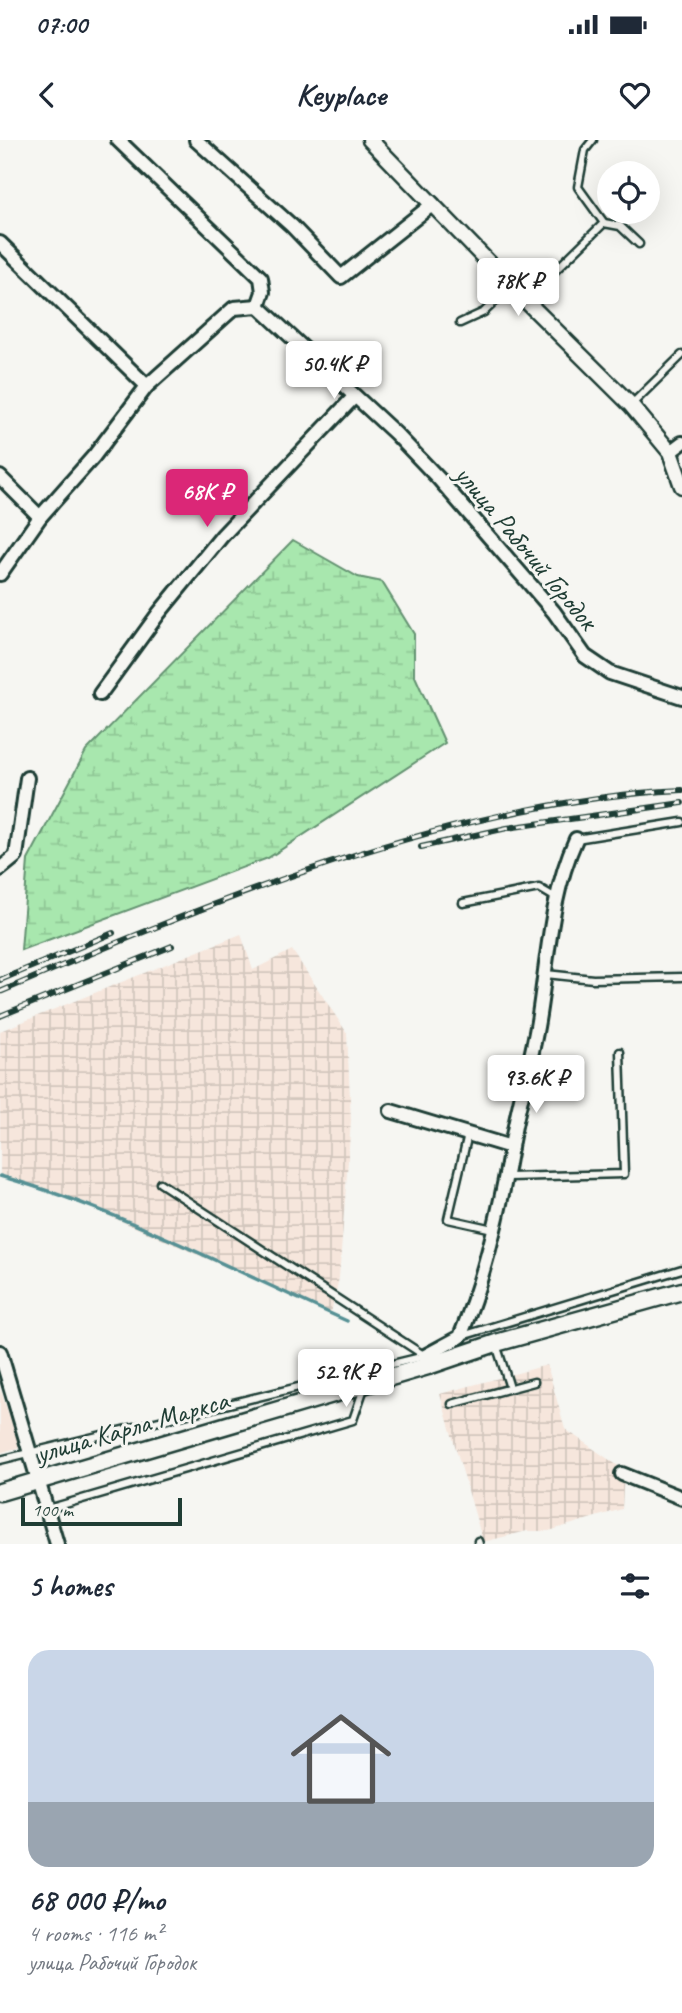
<!DOCTYPE html>
<html lang="en">
<head>
<meta charset="utf-8">
<style>
	body { margin:0; font-family:Caveat,sans-serif; background:#f2f2f3; color:#1f2937; height:100vh; display:flex; flex-direction:column; font-size:26px; white-space:nowrap }
	* { box-sizing:border-box; margin:0 }
	p { font-size:23px; color:#747a83 }
	.icon { flex:none; width:38px; height:38px; fill:none; stroke:currentColor; stroke-width:2; stroke-linecap:round; stroke-linejoin:round }
	.map { position:relative; height:1404px; overflow:hidden }
	.drawer { display:flex; flex-direction:column; background:#fff; flex:1 }
	.drawer>* { flex:none }
	.controls { position:absolute; left:597px; top:21px; display:grid; gap:14px }
	.controls a { display:grid; place-items:center; width:63px; height:63px; border-radius:50%; background:#fff; box-shadow:0 7px 28px #0002; font-size:35px }
	.scale { position:absolute; left:21px; bottom:18px; width:161px; box-sizing:border-box; padding-left:7px; border:4px solid #1f3d34; border-top:0; font-size:19px; line-height:24px; white-space:nowrap; color:#1f3d34; -webkit-text-stroke:5px #f6f6f2; paint-order:stroke }
	.price { position:absolute; translate:-50% -60px; padding:0 16px; border-radius:7px; background:#fff; color:#222; font-size:23px; line-height:46px; filter:drop-shadow(0 2px 4px #0008) }
	.price::after { content:''; position:absolute; left:50%; top:42px; width:21px; height:16px; margin-left:-10px; background:inherit; clip-path:polygon(0 0,100% 0,50% 100%) }
	.price.current { background:#db2777; color:#fff }
	ul { padding:0; list-style:none }
	li { display:grid; align-content:center; gap:14px; height:371px; padding:0 28px }
	li+li { border-top:2px solid #e0e1e3 }
	li span { display:grid; place-items:center; height:217px; border-radius:21px; color:#555 }
	li>.icon { margin-inline-start:auto }
	span .icon { width:126px; height:126px; fill:#fffc; stroke-width:1 }
	li b { font-size:30px }
	h2 { display:flex; justify-content:space-between; align-items:center; height:84px; padding:0 28px; font-size:30px }
	.status { display:flex; justify-content:space-between; align-items:center; height:49px; padding:0 35px; background:#fff; direction:ltr }
	.status svg { height:19px; fill:currentColor }
	header { display:flex; justify-content:space-between; align-items:center; height:91px; padding:0 28px; background:#fff; font-size:32px; font-weight:600 }
	.map>svg:first-child { display:block }
	.built { fill:#f6e6dc }
	.industrial { fill:url(#industrial-grid) }
	.wetland { fill:url(#wetland-marsh); stroke:#649271; stroke-width:2 }
	.lines { fill:none; stroke-linecap:round; stroke-linejoin:round }
	.stream { stroke:#549094; stroke-width:3.5 }
	.service-casing { stroke:#1f3d34; stroke-width:11 }
	.minor-casing { stroke:#1f3d34; stroke-width:18 }
	.tertiary-casing { stroke:#1f3d34; stroke-width:19 }
	.secondary-casing { stroke:#1f3d34; stroke-width:21 }
	.service { stroke:#f6f6f2; stroke-width:6 }
	.minor { stroke:#f6f6f2; stroke-width:12 }
	.tertiary { stroke:#f6f6f2; stroke-width:14 }
	.secondary { stroke:#f6f6f2; stroke-width:16 }
	.rail-casing { stroke:#1f3d34; stroke-width:6 }
	.rail { stroke:#f6f6f2; stroke-width:3.5; stroke-dasharray:10; stroke-linecap:butt }
	.labels { text-anchor:middle; stroke-width:6; stroke-linejoin:round; paint-order:stroke }
	.street-label { font-size:28px; fill:#1f3d34; stroke:#f6f6f2 }
</style>
</head>
<body>
<div class="status"><b>07:00</b><svg viewBox="0 0 49 12"><path d="M0 12V9h3v3zM5 12V6h3v6zM10 12V3h3v9zM15 12V0h3v12zM26 1h20v11H26zM47 4h2v5h-2z"/></svg></div>
<header><svg class="icon" aria-label="back" viewBox="0 0 24 24"><path d="M15 5l-7 7 7 7"/></svg>Keyplace<svg class="icon" aria-label="heart" viewBox="0 0 24 24"><path d="M12 20l-8-8c-3-5 5-10 8-4 3-6 11-1 8 4z"/></svg></header>
<div class="map">
<svg width="682" height="1404" viewBox="0 0 682 1404">
	<defs>
		<pattern id="industrial-grid" width="8" height="8" patternUnits="userSpaceOnUse" patternTransform="scale(1.75)"><rect width="8" height="8" fill="#f6e6dc"/><path d="M0 4h8M4 0v8" fill="none" stroke="#d2c6bd"/></pattern>
		<pattern id="wetland-marsh" width="20" height="14" patternUnits="userSpaceOnUse" patternTransform="scale(1.75)"><rect width="20" height="14" fill="#a8e7ae"/><path d="M1 5h8M5 5V1M11 12h8M15 12V8" fill="none" stroke="#90c796"/></pattern>
	</defs>
	<rect width="100%" height="100%" fill="#f6f6f2"/>
	<filter id="ink" filterUnits="userSpaceOnUse"><feTurbulence type="fractalNoise" baseFrequency=".0143" numOctaves="2"/><feDisplacementMap in="SourceGraphic" scale="14" xChannelSelector="R" yChannelSelector="G"/><feConvolveMatrix kernelMatrix="1 2 1 2 8 2 1 2 1" color-interpolation-filters="sRGB"/></filter>
	<g filter="url(#ink)">
		<path class="built" d="M 0,1249 L 20,1307 L 0,1313 Z"/>
		<g class="industrial">
			<path d="M 241,794 L 253,830 L 292,810 L 347,893 L 351,981 L 339,1138 L 331,1173 L 93,1069 L 41,1048 L 0,1036 L 0,891 Z"/>
			<path d="M 547,1225 L 565,1289 L 624,1330 L 622,1369 L 549,1391 L 527,1391 L 483,1402 L 440,1254 Z"/>
		</g>
		<path class="wetland" d="M 293,400 L 358,437 L 382,442 L 414,494 L 414,534 L 445,603 L 268,718 L 21,810 L 28,720 L 86,611 Z"/>
		<g class="lines">
			<path class="stream" d="M 0,1036 C 120,1070 233,1130 347,1181"/>
			<defs>
				<g id="service">
					<path d="M 593,0 L 585,10 L 578,47 L 604,83"/>
					<path d="M 526,159 L 604,83 L 620,86 L 639,104"/>
					<path d="M 460,183 L 484,172 L 511,146"/>
					<path d="M 631,265 L 682,215"/>
					<path d="M 576,699 L 682,682"/>
					<path d="M 463,763 L 539,748 L 556,758"/>
					<path d="M 546,834 L 593,839 L 682,837"/>
					<path d="M 468,994 L 448,1079 L 493,1089"/>
					<path d="M 508,1037 L 624,1034 L 620,912"/>
					<path d="M 160,1043 L 425,1216"/>
					<path d="M 462,1196 L 682,1129"/>
					<path d="M 496,1204 L 510,1248"/>
					<path d="M 452,1264 L 534,1242"/>
					<path d="M 0,1320 L 425,1216"/>
					<path d="M 48,1369 L 353,1280 L 364,1248"/>
					<path d="M 478,1401 L 479,1404"/>
				</g>
				<g id="minor">
					<path d="M 118,0 L 261,138 L 263,152 L 258,166"/>
					<path d="M 196,0 L 292,86 L 341,137 L 433,64"/>
					<path d="M 0,103 L 147,246"/>
					<path d="M 670,312 L 682,303"/>
					<path d="M 0,337 L 40,377"/>
					<path d="M 0,434 L 40,377 L 94,316 L 147,246 L 234,168 L 258,166 L 396,294 L 439,339 L 554,472 L 585,516 L 610,533 L 682,557"/>
					<path d="M 100,554 L 159,473 L 222,396 L 354,257"/>
					<path d="M 0,729 L 16,716 L 27,638"/>
					<path d="M 391,971 L 511,1007"/>
					<path d="M 0,1212 L 57,1404"/>
					<path d="M 428,1226 L 425,1216 L 460,1197 C 485,1136 500,1071 511,1007 C 518,964 531,924 538,881 C 548,820 550,756 576,699"/>
					<path d="M 622,1334 L 682,1358"/>
				</g>
				<path id="tertiary" d="M 370,0 L 525,160 L 631,265 L 670,312 L 682,346"/>
				<path id="secondary" d="M 0,1352 L 428,1226 L 496,1203 L 682,1151"/>
			</defs>
			<use href="#service" class="service-casing"/>
			<use href="#minor" class="minor-casing"/>
			<use href="#tertiary" class="tertiary-casing"/>
			<use href="#secondary" class="secondary-casing"/>
			<use href="#service" class="service"/>
			<use href="#minor" class="minor"/>
			<use href="#tertiary" class="tertiary"/>
			<use href="#secondary" class="secondary"/>
			<defs>
				<g id="rail">
					<path d="M 421,707 L 507,688 L 682,663"/>
					<path d="M 0,840 L 113,793"/>
					<path d="M 0,852 C 208,763 454,661 682,650"/>
					<path d="M 0,876 L 172,806"/>
				</g>
			</defs>
			<use href="#rail" class="rail-casing"/>
			<use href="#rail" class="rail"/>
		</g>
	</g>
	<g class="labels">
		<g class="street-label">
			<text transform="translate(527 407) rotate(50)" y="10">улица Рабочий Городок</text>
			<text transform="translate(132 1286) rotate(-16)" y="10">улица Карла Маркса</text>
		</g>
	</g>
</svg>
<div class="controls">
<a><svg class="icon" aria-label="locate" viewBox="0 0 24 24"><circle cx="12" cy="12" r="6"/><path d="M12 2v4M12 18v4M2 12h4M18 12h4"/></svg></a>
</div>
<div class="scale">100 m</div>
<b class="price" style="left:518px;top:178px">78K ₽</b>
<b class="price" style="left:334px;top:261px">50.4K ₽</b>
<b class="price current" style="left:207px;top:389px">68K ₽</b>
<b class="price" style="left:536px;top:975px">93.6K ₽</b>
<b class="price" style="left:346px;top:1269px">52.9K ₽</b>
</div>
<section class="drawer">
<h2>5 homes<svg class="icon" aria-label="filters" viewBox="0 0 24 24"><path d="M4 7h16M4 17h16"/><circle cx="9" cy="7" r="2"/><circle cx="15" cy="17" r="2"/></svg></h2>
<ul>
<li><span style="background:linear-gradient(#c9d6e8 70%,#9aa5b1 0)"><svg class="icon" aria-label="home" viewBox="0 0 24 24"><path d="M3 11l9-7 9 7M6 9v11h12V9"/></svg></span><div><b>68 000 ₽/mo</b><p>4 rooms · 116 m²</p><p>улица Рабочий Городок</p></div></li>
</ul>
</section>
</body>
</html>
